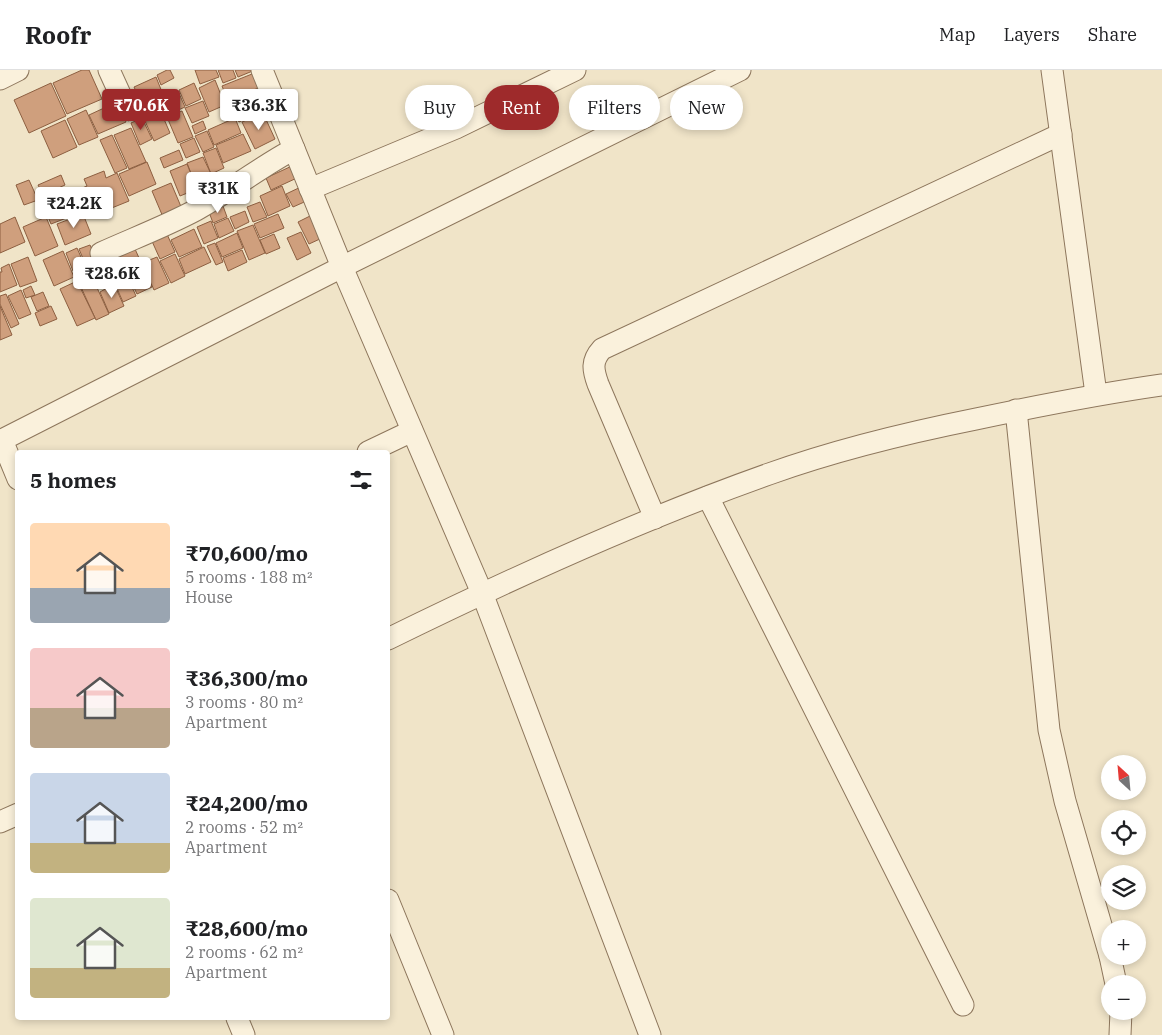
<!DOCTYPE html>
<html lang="en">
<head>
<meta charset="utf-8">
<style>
	body { margin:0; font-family:"IBM Plex Serif",serif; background:#f6f6f6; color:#202124; height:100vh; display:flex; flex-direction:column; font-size:19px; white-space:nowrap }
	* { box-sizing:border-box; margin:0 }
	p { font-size:16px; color:#757577 }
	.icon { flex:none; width:28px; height:28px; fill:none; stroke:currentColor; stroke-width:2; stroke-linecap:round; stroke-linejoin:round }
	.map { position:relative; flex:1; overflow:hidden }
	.drawer { position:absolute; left:15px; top:380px; width:375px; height:570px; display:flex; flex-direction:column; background:#fff; border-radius:5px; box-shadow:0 2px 8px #0003 }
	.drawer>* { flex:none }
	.banner { position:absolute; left:405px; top:15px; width:475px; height:45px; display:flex; gap:10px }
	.needle { width:32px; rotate:334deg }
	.buttons { position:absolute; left:1101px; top:685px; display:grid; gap:10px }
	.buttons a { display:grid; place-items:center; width:45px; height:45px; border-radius:50%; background:#fff; box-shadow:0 2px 8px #0003; font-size:25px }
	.price { position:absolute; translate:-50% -42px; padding:0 11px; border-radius:5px; background:#fff; color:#222; font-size:16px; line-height:32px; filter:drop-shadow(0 1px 2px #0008) }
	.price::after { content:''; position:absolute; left:50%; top:30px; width:15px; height:11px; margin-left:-8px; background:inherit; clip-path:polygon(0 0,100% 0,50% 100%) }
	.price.current { background:#9e2a2b; color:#fff }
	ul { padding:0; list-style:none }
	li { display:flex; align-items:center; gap:15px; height:125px; padding:0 15px }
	li span { display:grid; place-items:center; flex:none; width:140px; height:100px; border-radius:5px; color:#555 }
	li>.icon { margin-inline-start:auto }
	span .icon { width:60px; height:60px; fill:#fffc; stroke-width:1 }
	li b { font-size:21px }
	h2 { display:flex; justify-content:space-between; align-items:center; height:60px; padding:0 15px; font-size:21px }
	.pill { padding:0 18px; border-radius:22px; background:#fff; box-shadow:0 2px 8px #0003; font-size:18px; line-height:45px }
	.pill.current { background:#9e2a2b; color:#fff }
	header { display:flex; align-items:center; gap:30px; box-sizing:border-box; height:70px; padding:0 25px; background:#fff; border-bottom:1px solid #e0e0e0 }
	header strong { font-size:24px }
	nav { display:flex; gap:28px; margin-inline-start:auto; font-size:18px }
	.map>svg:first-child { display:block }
	.building { fill:#cf9f7d; stroke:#8d5f41 }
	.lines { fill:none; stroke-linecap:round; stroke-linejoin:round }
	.street-casing { stroke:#8d765c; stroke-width:23 }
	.street { stroke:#faf1dc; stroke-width:21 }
</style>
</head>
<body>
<header>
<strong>Roofr</strong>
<nav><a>Map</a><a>Layers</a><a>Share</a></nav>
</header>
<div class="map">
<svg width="1162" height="965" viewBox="0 0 1162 965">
	<rect width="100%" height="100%" fill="#f0e4c8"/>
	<g class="building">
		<path d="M 82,0 L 89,0 L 102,29 L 67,44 L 53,13 Z"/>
		<path d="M 167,0 L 170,0 L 174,8 L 161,15 L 157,5 Z"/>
		<path d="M 195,0 L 216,0 L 219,7 L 200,14 Z"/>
		<path d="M 218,0 L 233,0 L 236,8 L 223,13 Z"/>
		<path d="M 235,0 L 255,0 L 238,7 Z"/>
		<path d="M 257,2 L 263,16 L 228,31 L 222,16 Z"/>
		<path d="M 156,7 L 162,22 L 141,32 L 134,17 Z"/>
		<path d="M 215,10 L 225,35 L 209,42 L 199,18 Z"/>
		<path d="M 51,13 L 66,46 L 29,63 L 14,30 Z"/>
		<path d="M 194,13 L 201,29 L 186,36 L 179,20 Z"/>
		<path d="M 178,21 L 185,37 L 167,45 L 160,29 Z"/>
		<path d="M 246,26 L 254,45 L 239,52 L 230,33 Z"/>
		<path d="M 203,31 L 209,46 L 192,53 L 185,38 Z"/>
		<path d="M 117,32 L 126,52 L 98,64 L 89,45 Z"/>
		<path d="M 157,33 L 170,63 L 154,71 L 140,40 Z"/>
		<path d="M 134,36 L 138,46 L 128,51 L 124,41 Z"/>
		<path d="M 86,40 L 98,67 L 79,75 L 67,49 Z"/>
		<path d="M 182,41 L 193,67 L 178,73 L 167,47 Z"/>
		<path d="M 263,43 L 275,69 L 255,79 L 242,52 Z"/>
		<path d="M 142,48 L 152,69 L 140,75 L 131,53 Z"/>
		<path d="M 235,48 L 241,63 L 214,75 L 208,60 Z"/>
		<path d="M 65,50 L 77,77 L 53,88 L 41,61 Z"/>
		<path d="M 203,51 L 206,59 L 195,64 L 192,56 Z"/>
		<path d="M 131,58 L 146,92 L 129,99 L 114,65 Z"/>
		<path d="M 207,61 L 214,77 L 203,82 L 195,66 Z"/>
		<path d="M 243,64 L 251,81 L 223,93 L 216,75 Z"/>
		<path d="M 112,65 L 127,98 L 115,103 L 100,70 Z"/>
		<path d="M 194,68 L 200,82 L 186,88 L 180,74 Z"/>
		<path d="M 216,78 L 224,98 L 211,104 L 203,83 Z"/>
		<path d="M 179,80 L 183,90 L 164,98 L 160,88 Z"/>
		<path d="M 203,87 L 211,104 L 194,111 L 187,93 Z"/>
		<path d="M 147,92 L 156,114 L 129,126 L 119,104 Z"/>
		<path d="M 187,94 L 197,119 L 180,126 L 170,101 Z"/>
		<path d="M 294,95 L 299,107 L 271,120 L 266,108 Z"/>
		<path d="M 104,101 L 106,108 L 117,103 L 129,131 L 87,148 L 75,121 L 87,116 L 84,109 Z"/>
		<path d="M 61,105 L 65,115 L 43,125 L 38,115 Z"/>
		<path d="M 29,110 L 38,130 L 24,135 L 16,115 Z"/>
		<path d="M 171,113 L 182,139 L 163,147 L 152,121 Z"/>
		<path d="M 305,115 L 311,129 L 293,137 L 286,124 Z"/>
		<path d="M 282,116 L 290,136 L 268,146 L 260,126 Z"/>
		<path d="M 74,122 L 82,142 L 51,154 L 43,135 Z"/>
		<path d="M 260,132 L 267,147 L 253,152 L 247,137 Z"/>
		<path d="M 223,136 L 227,147 L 213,153 L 209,142 Z"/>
		<path d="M 245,141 L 249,152 L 235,159 L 230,147 Z"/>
		<path d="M 83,144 L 91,164 L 65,175 L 57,154 Z"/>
		<path d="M 278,144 L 284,158 L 260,168 L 254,154 Z"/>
		<path d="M 312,145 L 322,168 L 309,174 L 298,152 Z"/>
		<path d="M 15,147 L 25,172 L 0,183 L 0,154 Z"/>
		<path d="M 46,147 L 58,176 L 35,186 L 23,157 Z"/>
		<path d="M 228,148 L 234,161 L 219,168 L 214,154 Z"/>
		<path d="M 211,151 L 218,168 L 204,174 L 197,157 Z"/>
		<path d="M 253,155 L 265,183 L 249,190 L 237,161 Z"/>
		<path d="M 194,159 L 202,177 L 179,187 L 171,170 Z"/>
		<path d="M 166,162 L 175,182 L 160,189 L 151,169 Z"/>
		<path d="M 301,162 L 311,183 L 297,190 L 287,168 Z"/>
		<path d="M 237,163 L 243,178 L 222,187 L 216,173 Z"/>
		<path d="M 274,164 L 280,178 L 266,184 L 260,170 Z"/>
		<path d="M 215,173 L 223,192 L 216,195 L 207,176 Z"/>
		<path d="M 90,175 L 98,193 L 87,198 L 79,179 Z"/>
		<path d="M 204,177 L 211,192 L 185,204 L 179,189 Z"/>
		<path d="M 77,178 L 85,196 L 73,201 L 66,183 Z"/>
		<path d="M 135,179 L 152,217 L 137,224 L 119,186 Z"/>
		<path d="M 242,180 L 247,192 L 228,201 L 223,188 Z"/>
		<path d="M 63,181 L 74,207 L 54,216 L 43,190 Z"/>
		<path d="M 175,184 L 185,206 L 171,213 L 160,191 Z"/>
		<path d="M 117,185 L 123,198 L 111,203 L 105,191 Z"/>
		<path d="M 28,187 L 37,211 L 20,217 L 11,194 Z"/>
		<path d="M 157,187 L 169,213 L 154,220 L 142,193 Z"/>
		<path d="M 9,194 L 17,215 L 0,222 L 0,202 L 2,202 L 1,198 Z"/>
		<path d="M 88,198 L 109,244 L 96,250 L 75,204 Z"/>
		<path d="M 124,199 L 136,226 L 123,232 L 111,205 Z"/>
		<path d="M 77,211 L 95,248 L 77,256 L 60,219 Z"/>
		<path d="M 114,214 L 124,236 L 109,243 L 100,222 Z"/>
		<path d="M 31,216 L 35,225 L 26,228 L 23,220 Z"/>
		<path d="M 21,220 L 31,244 L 19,249 L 8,226 Z"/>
		<path d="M 43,222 L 49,236 L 37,241 L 31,227 Z"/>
		<path d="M 6,224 L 19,254 L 11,258 L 0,234 L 0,226 Z"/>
		<path d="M 0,236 L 12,265 L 0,270 Z"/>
		<path d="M 51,236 L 57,249 L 40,256 L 35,243 Z"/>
	</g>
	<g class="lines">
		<defs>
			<g id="street">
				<path d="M 109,0 L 125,35"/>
				<path d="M 262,0 L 342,197 L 482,523 L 650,965"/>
				<path d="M 1052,0 L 1096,324"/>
				<path d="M 0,9 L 18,0"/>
				<path d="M 310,119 L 456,58 L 575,0"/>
				<path d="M 101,183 C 132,169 166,156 196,140 C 230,121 260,97 294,79"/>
				<path d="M 1016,340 L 1049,660 L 1065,731 L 1110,886"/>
				<path d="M 2,370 L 18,409"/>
				<path d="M 0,371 L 342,197 L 740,0"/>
				<path d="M 368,382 L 412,361"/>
				<path d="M 708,427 L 963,935"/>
				<path d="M 655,448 L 598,314 C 593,300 591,291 602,279 L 1061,64"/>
				<path d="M 388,569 C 512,508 639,450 769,404 C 836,380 906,363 976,349 C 1038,336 1099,324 1162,315"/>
				<path d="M 0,752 L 18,744"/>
				<path d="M 388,830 L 443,965"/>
				<path d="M 1110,886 L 1116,914"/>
				<path d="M 237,948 L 244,965"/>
				<path d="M 1120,965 L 1121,941"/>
			</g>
		</defs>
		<use href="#street" class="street-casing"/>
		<use href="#street" class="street"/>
	</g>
</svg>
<div class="buttons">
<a><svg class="needle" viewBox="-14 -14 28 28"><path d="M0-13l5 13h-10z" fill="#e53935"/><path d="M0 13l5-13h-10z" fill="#757577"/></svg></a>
<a><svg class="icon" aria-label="locate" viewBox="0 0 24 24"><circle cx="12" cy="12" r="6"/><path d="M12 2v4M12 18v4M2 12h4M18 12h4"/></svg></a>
<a><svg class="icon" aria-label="layers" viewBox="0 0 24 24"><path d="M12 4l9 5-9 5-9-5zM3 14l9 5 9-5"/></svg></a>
<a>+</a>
<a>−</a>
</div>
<b class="price current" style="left:141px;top:61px">₹70.6K</b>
<b class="price" style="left:259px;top:61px">₹36.3K</b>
<b class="price" style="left:218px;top:144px">₹31K</b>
<b class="price" style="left:74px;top:159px">₹24.2K</b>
<b class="price" style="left:112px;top:229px">₹28.6K</b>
<div class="banner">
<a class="pill">Buy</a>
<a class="pill current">Rent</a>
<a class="pill">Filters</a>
<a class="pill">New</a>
</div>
<section class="drawer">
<h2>5 homes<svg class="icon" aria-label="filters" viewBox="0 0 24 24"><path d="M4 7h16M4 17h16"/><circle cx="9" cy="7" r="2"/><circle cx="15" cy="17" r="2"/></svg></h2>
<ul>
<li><span style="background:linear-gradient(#ffd9b3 65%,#9aa5b1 0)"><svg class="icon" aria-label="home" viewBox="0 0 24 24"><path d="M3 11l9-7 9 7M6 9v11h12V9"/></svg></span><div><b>₹70,600/mo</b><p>5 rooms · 188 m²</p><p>House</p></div></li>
<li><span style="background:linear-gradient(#f6c9c9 60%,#b9a48a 0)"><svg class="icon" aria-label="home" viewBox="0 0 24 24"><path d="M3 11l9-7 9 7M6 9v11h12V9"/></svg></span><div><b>₹36,300/mo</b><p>3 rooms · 80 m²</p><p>Apartment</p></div></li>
<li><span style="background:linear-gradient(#c9d6e8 70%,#c2b280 0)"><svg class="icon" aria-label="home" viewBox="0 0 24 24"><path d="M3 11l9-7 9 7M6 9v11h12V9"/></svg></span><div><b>₹24,200/mo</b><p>2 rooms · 52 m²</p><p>Apartment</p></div></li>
<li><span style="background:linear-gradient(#dfe7d0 70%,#c2b280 0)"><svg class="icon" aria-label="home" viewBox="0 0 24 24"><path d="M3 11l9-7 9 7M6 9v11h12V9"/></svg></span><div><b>₹28,600/mo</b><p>2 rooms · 62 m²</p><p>Apartment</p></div></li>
</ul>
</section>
</div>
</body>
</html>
